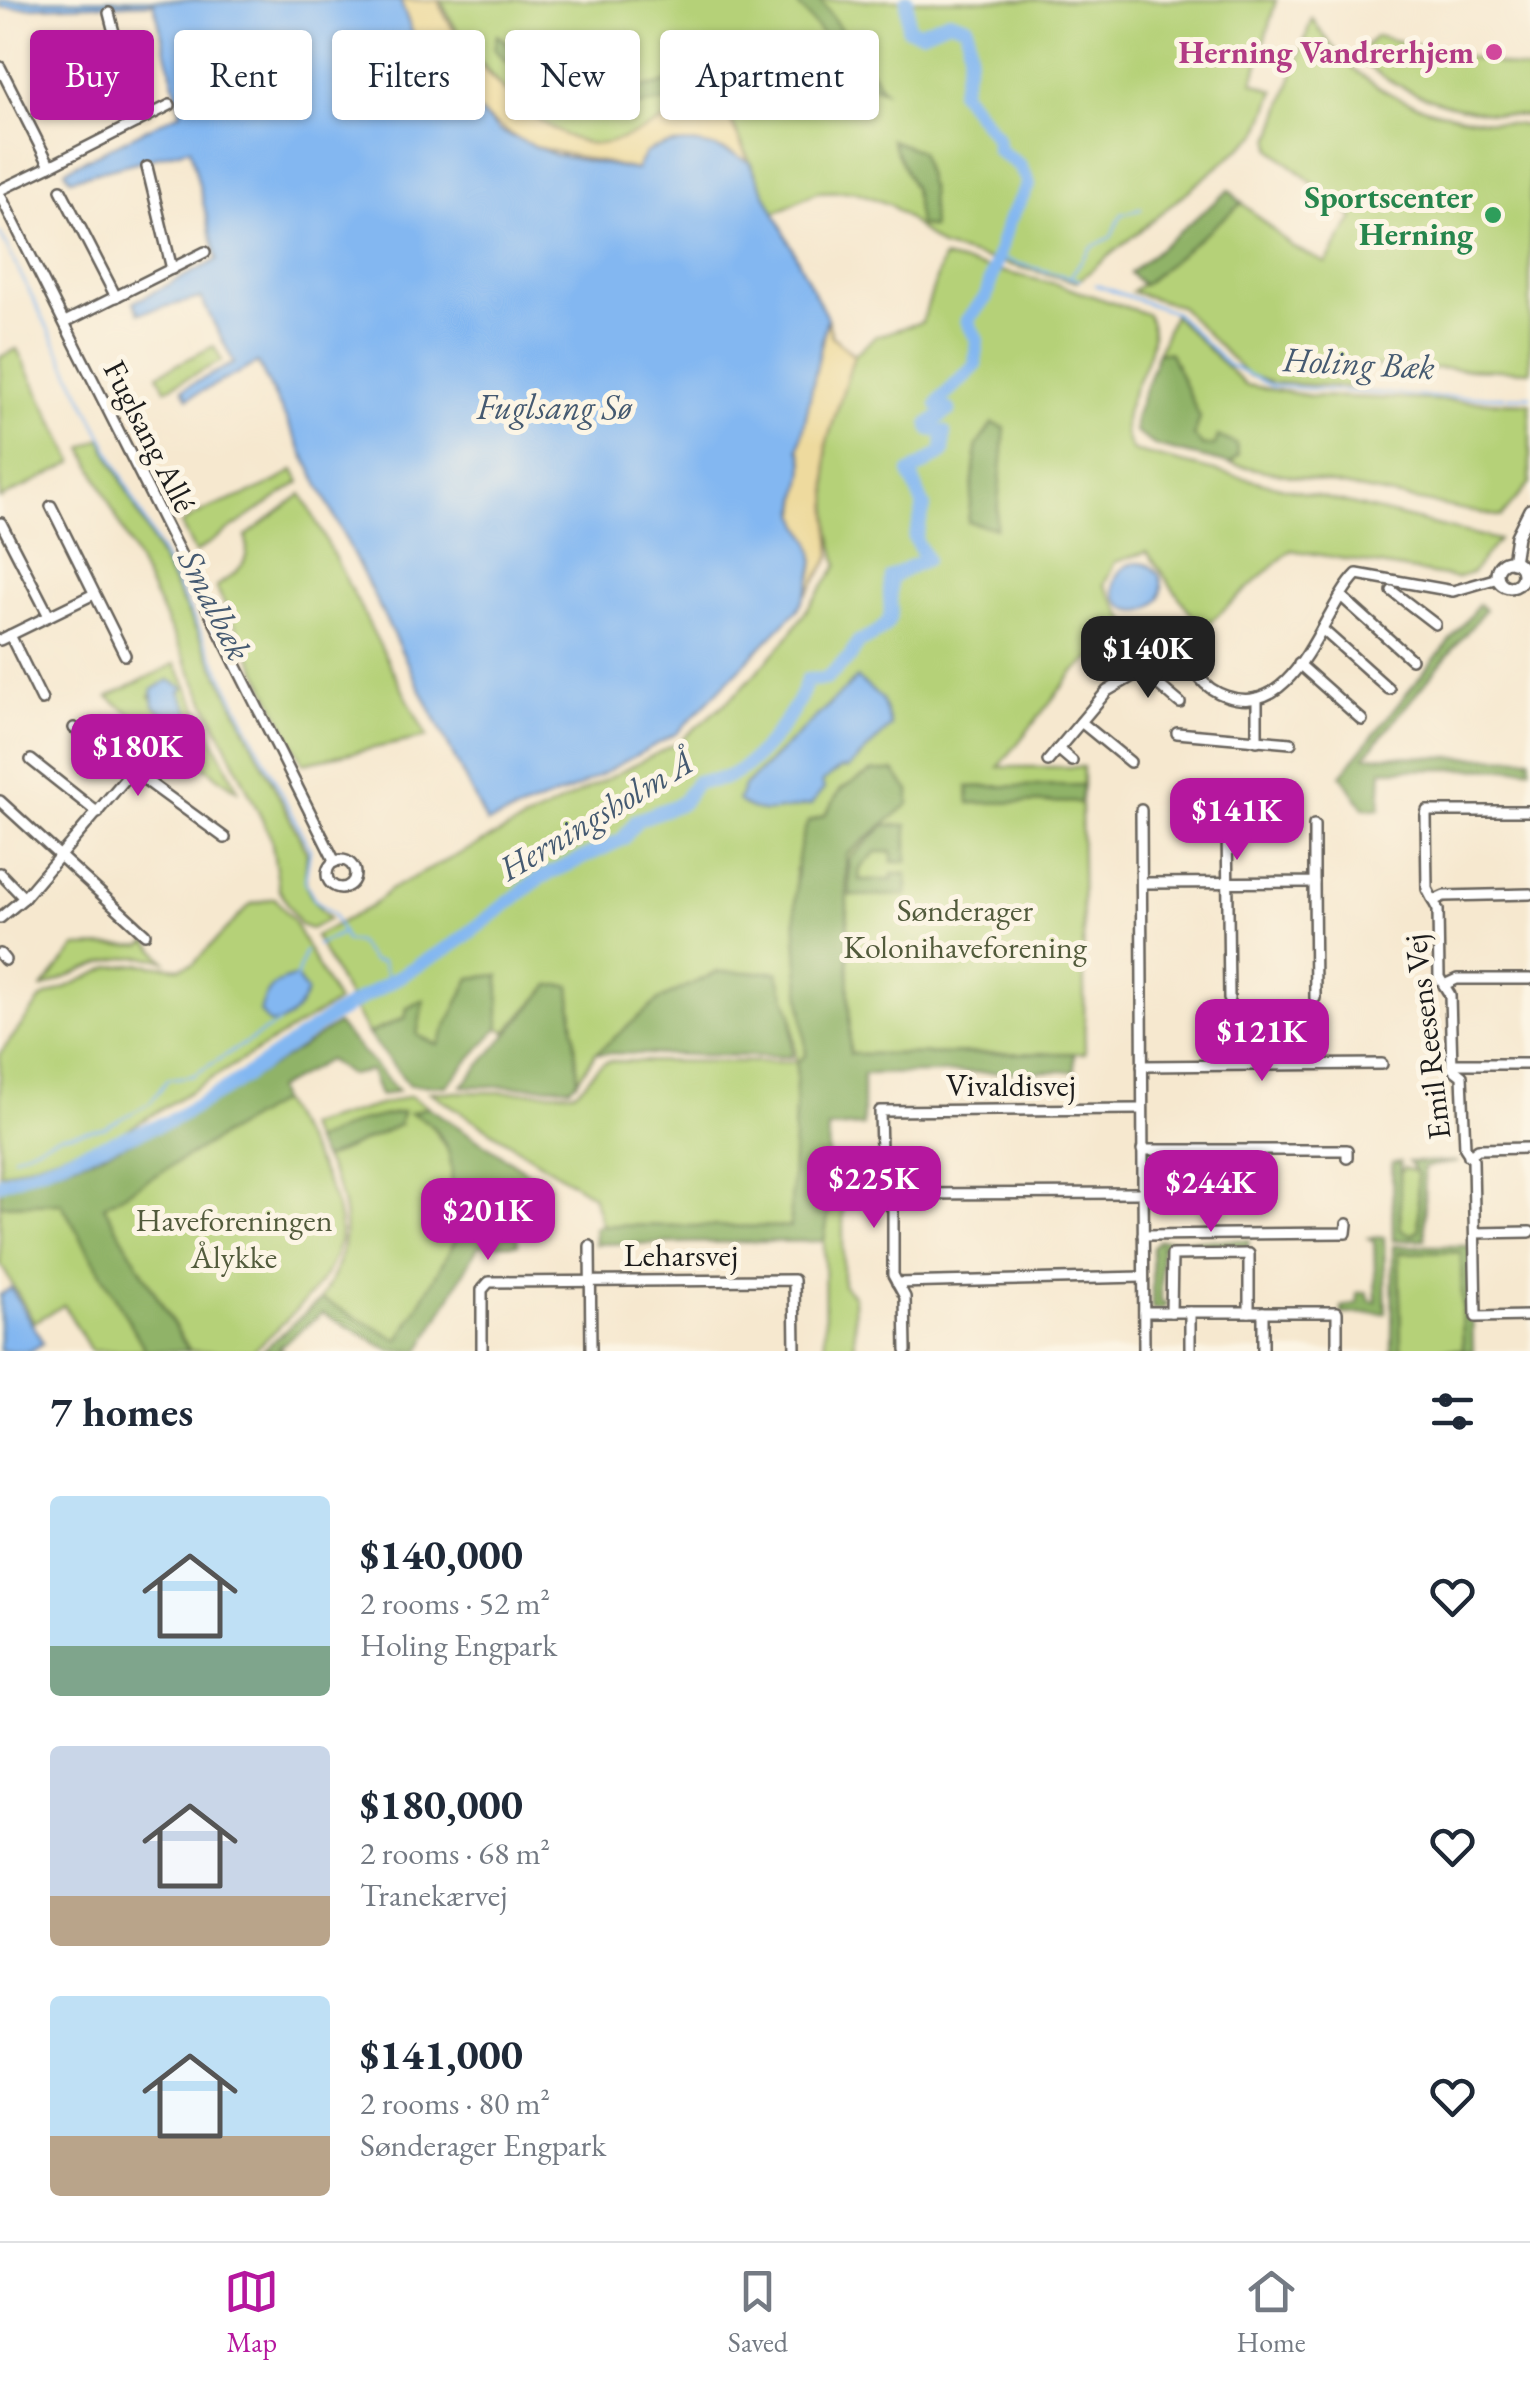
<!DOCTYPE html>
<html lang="en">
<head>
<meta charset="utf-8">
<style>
	body { margin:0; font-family:"EB Garamond",serif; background:#f6f6f7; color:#1f2937; height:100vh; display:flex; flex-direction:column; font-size:38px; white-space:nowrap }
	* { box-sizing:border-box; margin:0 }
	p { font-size:32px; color:#747a83 }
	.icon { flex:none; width:55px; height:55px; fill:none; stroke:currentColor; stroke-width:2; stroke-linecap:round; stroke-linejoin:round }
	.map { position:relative; height:1351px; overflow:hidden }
	.drawer { display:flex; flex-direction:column; background:#fff; flex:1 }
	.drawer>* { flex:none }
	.hud { position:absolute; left:30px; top:30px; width:1000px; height:90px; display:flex; gap:20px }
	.price { position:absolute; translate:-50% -85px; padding:0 22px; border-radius:20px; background:#b5179e; color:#fff; font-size:32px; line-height:65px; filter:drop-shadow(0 2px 5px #0008) }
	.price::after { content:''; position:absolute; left:50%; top:60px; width:30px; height:22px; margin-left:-15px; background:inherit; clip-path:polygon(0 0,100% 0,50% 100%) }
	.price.on { background:#222; color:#fff }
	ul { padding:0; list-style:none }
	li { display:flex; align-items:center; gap:30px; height:250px; padding:0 50px }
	li span { display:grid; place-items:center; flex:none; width:280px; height:200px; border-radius:10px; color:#555 }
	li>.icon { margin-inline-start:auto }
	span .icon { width:120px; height:120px; fill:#fffc; stroke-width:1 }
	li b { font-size:42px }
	h2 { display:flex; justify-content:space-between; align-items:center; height:120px; padding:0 50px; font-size:42px }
	.chip { padding:0 35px; border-radius:10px; background:#fff; box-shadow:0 2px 8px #0004; font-size:35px; line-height:90px }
	.chip.on { background:#b5179e; color:#fff }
	.menu { display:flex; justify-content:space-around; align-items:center; height:140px; border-top:2px solid #e0e1e3; background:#fff; font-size:28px; color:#747a83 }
	.menu a { display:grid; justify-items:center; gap:5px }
	.menu .on { color:#b5179e }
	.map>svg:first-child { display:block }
	.green { fill:#b5d178; stroke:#68764a; stroke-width:2.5; fill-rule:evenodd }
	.forest { fill:#90b368; stroke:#566842; stroke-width:2.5; fill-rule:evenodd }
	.sand { fill:#eeda9e; stroke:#857b5d; stroke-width:2.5 }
	.water { fill:#83b7f1; stroke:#506a86; stroke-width:2.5 }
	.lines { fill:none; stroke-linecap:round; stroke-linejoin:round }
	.stream { stroke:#83b7f1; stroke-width:2.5 }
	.river { stroke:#83b7f1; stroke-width:14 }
	.minor-casing { stroke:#68635b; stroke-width:14 }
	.tertiary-casing { stroke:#68635b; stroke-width:16 }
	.minor { stroke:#fff; stroke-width:9 }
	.tertiary { stroke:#fff; stroke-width:11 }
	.hotel-dot { fill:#d1479c; stroke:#fcf5e5; stroke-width:4 }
	.leisure-dot { fill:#2e9e5b; stroke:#fcf5e5; stroke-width:4 }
	.labels { text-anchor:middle; stroke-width:10; stroke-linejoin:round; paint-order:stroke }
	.hotel-label { font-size:32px; font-weight:bold; fill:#b23c85; stroke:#fcf5e5; text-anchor:end }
	.leisure-label { font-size:32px; font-weight:bold; fill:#27864d; stroke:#fcf5e5; text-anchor:end }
	.street-label { font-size:32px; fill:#1c1c1c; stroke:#fcf5e5 }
	.park-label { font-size:32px; fill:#525b3c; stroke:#fcf5e5 }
	.water-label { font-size:35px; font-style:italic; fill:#455a71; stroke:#fcf5e5 }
</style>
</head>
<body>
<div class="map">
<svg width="1530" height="1351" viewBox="0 0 1530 1351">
	<rect width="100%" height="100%" fill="#fcf5e5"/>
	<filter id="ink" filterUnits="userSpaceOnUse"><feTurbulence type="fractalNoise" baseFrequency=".01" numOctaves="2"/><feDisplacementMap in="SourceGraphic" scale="20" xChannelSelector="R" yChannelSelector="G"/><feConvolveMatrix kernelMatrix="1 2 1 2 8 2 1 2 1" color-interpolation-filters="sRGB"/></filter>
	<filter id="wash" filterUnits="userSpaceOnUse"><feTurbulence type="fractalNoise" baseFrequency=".0048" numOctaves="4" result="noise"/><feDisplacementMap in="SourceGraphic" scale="40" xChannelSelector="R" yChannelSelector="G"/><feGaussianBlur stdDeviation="2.25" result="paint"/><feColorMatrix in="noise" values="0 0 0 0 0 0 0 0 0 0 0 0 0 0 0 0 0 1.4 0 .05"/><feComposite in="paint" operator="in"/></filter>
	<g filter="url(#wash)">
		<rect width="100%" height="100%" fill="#f6e8cf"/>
		<g class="green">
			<path d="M 441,0 L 1276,0 L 1253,82 L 1275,91 L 1259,133 L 1077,282 L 941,247 L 891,205 L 854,191 L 817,192 L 774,213 L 719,95 C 684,110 644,135 606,144 C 550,156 459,47 441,0 Z"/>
			<path d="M 1312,18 C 1366,105 1435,116 1530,126 L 1530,371 L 1363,366 L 1362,388 L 1273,383 L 1247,375 L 1180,306 L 1132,292 L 1242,203 L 1291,246 L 1326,263 L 1354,218 L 1272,149 L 1271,140 Z"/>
			<path d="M 1376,36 L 1530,71 L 1530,116 C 1468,115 1402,97 1355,56 Z"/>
			<path d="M 943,258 L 1056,284 L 1147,314 C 1171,358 1102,406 1133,451 L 1498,540 L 1472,573 L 1456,578 L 1291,550 L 1202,629 L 1147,552 L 1115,562 L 1104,584 L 1131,628 L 1074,672 L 999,767 L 1083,767 L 1083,785 L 968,787 L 970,803 L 1081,802 L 1085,1053 L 850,1054 L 846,855 L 908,804 L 909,792 L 841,789 L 795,870 L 806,1056 L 797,1062 L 791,1227 L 602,1225 L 593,1196 L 430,1092 L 573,1092 C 590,1085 591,1066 609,1061 L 796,1062 L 792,1015 L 596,1053 L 578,1080 L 570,986 L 550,985 L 506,1032 L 499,1027 L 498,976 L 470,979 L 438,1045 L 416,1035 L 423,1001 L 407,1007 L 406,1017 L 368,1034 L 315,936 L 370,907 L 391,889 L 679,742 L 738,692 L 785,641 L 838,565 L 828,523 L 826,445 L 854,355 L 876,336 L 922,322 Z"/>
			<path d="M 1173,315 L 1245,385 L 1311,396 L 1530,403 L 1530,483 L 1501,517 L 1230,464 L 1238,455 L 1215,445 L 1203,447 L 1193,436 L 1200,418 L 1170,353 L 1158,352 Z"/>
			<path d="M 214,346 L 222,361 L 165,389 L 158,374 Z"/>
			<path d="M 17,349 L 74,462 L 0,499 L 0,357 Z"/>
			<path d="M 101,439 L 307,852 C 304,891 304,889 329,919 L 311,929 L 300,925 L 279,889 L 271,838 L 83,448 Z"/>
			<path d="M 294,470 L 300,482 L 195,553 L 181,524 C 216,500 259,496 294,470 Z"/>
			<path d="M 302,494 L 427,737 L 303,763 L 216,587 C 238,571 251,565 246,536 Z"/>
			<path d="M 175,664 L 182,676 L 239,792 L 108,697 ZM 169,680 L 199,730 L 188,737 L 150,696 Z"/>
			<path d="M 275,898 L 292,919 L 337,1002 L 117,1136 L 0,1174 L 0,1054 L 42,998 L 111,967 L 141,964 L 179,968 L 193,964 L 251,904 Z"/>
			<path d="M 148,941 L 165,961 C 122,948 80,971 41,989 L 76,947 L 142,945 Z"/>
			<path d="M 410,1096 L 428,1107 L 412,1113 L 428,1120 L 474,1191 L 454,1243 L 399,1341 L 321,1299 C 350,1249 355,1210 323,1159 L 399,1125 L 360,1121 L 313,1142 L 306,1126 Z"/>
			<path d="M 280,1101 C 358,1229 371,1245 253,1351 L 190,1351 L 103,1206 Z"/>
			<path d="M 1404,1168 L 1417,1172 L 1419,1230 L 1412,1235 L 1401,1230 L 1399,1173 Z"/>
			<path d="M 830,1202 L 843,1208 L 843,1285 L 854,1296 L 855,1351 L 825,1351 L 824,1241 Z"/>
			<path d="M 61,1203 L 146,1351 L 91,1351 L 64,1305 L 34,1322 L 0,1263 L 0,1205 Z"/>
			<path d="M 1462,1252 L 1463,1349 L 1401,1350 L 1399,1253 Z"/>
		</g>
		<g class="forest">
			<path d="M 794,0 L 820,0 L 884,90 L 862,82 Z"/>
			<path d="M 497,35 L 544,71 L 585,90 L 587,97 C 566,104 506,68 494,48 Z"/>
			<path d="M 719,61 L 731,69 L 730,79 L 678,100 L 637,106 L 633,89 L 662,84 Z"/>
			<path d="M 891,140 L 920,151 L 930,189 L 932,228 L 919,225 L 914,190 Z"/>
			<path d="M 1229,190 L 1242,203 L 1143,285 L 1130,273 Z"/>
			<path d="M 1158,352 L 1170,353 L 1200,418 L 1194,436 L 1203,446 L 1215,445 L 1218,436 L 1236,444 L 1238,455 L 1230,464 L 1156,446 L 1135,432 L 1135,418 Z"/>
			<path d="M 993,423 L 1005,428 L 996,528 L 968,522 L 977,445 Z"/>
			<path d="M 1479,604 L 1485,610 L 1365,756 L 1530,758 L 1530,768 L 1382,770 L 1380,809 L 1364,808 L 1341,775 Z"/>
			<path d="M 873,771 L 894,771 L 909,791 L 909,804 L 846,855 L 850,1054 L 1074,1053 L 1075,1071 L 863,1074 L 863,1126 L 828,1128 L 830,1202 L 824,1241 L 595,1244 L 594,1228 L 602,1225 L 790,1227 L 797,1062 L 806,1055 C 802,995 783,874 808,822 L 825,815 L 841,789 Z"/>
			<path d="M 1083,785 L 1081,802 L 969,803 L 968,787 Z"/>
			<path d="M 885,825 L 907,825 L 907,862 L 892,862 L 892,852 L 876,852 L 860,869 L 859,880 L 892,880 L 892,874 L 907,874 L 907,895 L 850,896 L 849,859 Z"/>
			<path d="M 717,972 L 777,972 L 792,1015 L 792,1057 L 596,1053 L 660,999 Z"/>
			<path d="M 499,975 L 499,1027 L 446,1086 L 409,1085 L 368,1034 L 405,1018 L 407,1008 L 424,1000 L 417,1035 L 438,1045 L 470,978 Z"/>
			<path d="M 550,985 L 570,986 L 578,1080 L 570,1087 L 462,1086 Z"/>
			<path d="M 337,1024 L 398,1091 L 380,1096 L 371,1071 L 350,1075 L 328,1060 L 276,1089 L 280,1101 L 104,1206 L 189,1351 L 146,1351 L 61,1203 L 0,1205 L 0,1182 C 123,1162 235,1091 337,1024 Z"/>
			<path d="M 428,1107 L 549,1186 L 512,1202 L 518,1244 L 479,1245 L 420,1351 L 392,1351 L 322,1313 L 279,1347 L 283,1351 L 262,1351 L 321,1299 L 399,1340 L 454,1243 L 474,1192 L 451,1182 C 455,1152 439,1124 410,1113 Z"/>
			<path d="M 402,1112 L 399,1125 L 323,1159 L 313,1142 L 360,1121 Z"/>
			<path d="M 1400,1162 L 1400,1221 L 1401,1230 L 1412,1235 L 1419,1230 L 1417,1173 L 1409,1162 L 1458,1162 L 1424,1167 L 1425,1239 L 1393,1241 L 1392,1163 Z"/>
			<path d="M 1384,1237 L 1386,1313 L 1342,1314 L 1342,1307 L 1358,1303 L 1357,1293 L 1367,1292 L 1370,1301 L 1376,1302 L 1374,1242 L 1369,1238 Z"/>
			<path d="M 1159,1240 L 1249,1240 L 1248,1246 L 1161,1246 L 1161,1302 L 1168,1303 L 1163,1309 L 1152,1309 L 1152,1247 Z"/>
			<path d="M 1393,1246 L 1471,1246 L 1473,1351 L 1392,1351 ZM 1461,1252 L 1463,1349 L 1401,1350 L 1399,1253 Z"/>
		</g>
		<g class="sand">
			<path d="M 400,0 L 438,0 C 455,48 544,145 598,144 C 624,144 693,106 719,95 L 749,162 L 730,152 L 694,143 L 636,170 L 527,145 L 470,107 L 412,32 Z"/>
			<path d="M 827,318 L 832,336 L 854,355 L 826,445 L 831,557 L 807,594 L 813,557 L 800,532 L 797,510 L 804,462 L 799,449 Z"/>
		</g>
		<g class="water">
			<path d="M 0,0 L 400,0 L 412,32 L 448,81 L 499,131 L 555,155 L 636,170 L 645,153 C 679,135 717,144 749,162 L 827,318 L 799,449 C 811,466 797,491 797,510 C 797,523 806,532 811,543 C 819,564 808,593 797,610 L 677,733 L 576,788 L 487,823 L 258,363 L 188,398 L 183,389 L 234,363 L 201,298 L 139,313 L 134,302 L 217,260 L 190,148 L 70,179 L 65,170 L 181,112 L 154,3 L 0,8 Z"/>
			<circle cx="1138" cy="587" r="24"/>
			<path d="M 857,678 L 882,699 L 891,726 L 849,768 L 840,769 L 822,782 L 824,789 L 811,805 C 787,808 756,820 738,800 L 744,786 Z"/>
			<path d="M 169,680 L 184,688 L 180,692 L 199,730 L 195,738 L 189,737 L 154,706 L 152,690 Z"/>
			<path d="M 296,977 L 307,992 C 299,1009 290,1025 269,1023 L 260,1012 C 265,992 275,979 296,977 Z"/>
			<path d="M 11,1288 L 43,1343 L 30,1351 L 0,1351 L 0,1295 Z"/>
		</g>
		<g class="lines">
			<g class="stream">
				<path d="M 0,233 L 310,850 L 305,881 L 314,899 L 333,914 L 346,941 L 357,942 L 372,961 L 382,962 L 389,982"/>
				<path d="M 998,258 L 1080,280"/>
				<path d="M 1070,277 L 1090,248 L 1111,237 L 1122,214 L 1141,209"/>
				<path d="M 1096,285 L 1175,313 L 1228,365 L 1272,386 L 1433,397 L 1530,396"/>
				<path d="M 317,945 L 342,933"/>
				<path d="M 296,978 L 305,951"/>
				<path d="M 14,1156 L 59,1136 L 104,1128 L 150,1103 L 168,1079 L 192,1076 L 278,1023"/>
			</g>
			<path class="river" d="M 0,1183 L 170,1121 L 231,1086 L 332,1016 L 456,943 L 540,878 L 623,839 L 637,820 L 682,803 L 696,782 C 706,781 719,781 728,777 C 758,764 798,710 807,680 L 826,679 L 850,657 L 858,642 C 906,621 885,613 891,577 L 926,559 L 915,539 L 924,507 L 910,473 L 943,452 L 944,432 L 930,429 L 929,424 L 949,410 L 938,405 L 941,399 L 975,366 L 977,340 L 967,320 L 986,297 L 1008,222 L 1029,184 L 1019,165 L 998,150 L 996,137 L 961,92 L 970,53 L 967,26 L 949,20 L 921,32 L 908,29 L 907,0"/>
		</g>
	</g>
	<g filter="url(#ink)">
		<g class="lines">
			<defs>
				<g id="minor">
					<path d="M 109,13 L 137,122"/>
					<path d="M 0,67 L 50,166 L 0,190"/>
					<path d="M 50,166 L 170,105"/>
					<path d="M 147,167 L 172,269"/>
					<path d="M 61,190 L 116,297"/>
					<path d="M 0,195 L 335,862"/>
					<path d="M 65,322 L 205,252"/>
					<path d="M 51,506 L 125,655"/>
					<path d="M 1,523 L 49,616"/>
					<path d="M 1392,591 L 1435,624"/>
					<path d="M 1342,597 L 1411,659"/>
					<path d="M 1322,629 L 1389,689"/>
					<path d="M 10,635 L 42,700"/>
					<path d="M 0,640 L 94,594"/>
					<path d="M 1299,664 L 1362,720"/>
					<path d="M 1141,670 L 1180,703"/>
					<path d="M 1257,698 L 1257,741"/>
					<path d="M 1081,722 L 1130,762"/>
					<path d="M 74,728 L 225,838"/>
					<path d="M 1177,733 L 1291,743"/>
					<path d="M 1058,749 L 1072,761"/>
					<path d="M 31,760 L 98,813"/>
					<path d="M 1048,761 L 1107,691 L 1181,648 L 1188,651 C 1193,673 1203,688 1226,696 C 1297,721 1321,610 1357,574 L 1453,591 L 1498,578"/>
					<path d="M 0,801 L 145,934"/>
					<path d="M 1141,810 L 1144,1351"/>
					<path d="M 1530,811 L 1427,811 L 1426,816 L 1427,889 L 1438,910 L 1439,977 L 1450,995 L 1452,1068 L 1462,1076 L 1465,1148 L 1473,1160 L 1476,1317 L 1530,1316"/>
					<path d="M 1227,822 L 1229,999"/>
					<circle cx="341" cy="874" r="14"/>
					<path d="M 0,873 L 24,898"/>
					<path d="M 1314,882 L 1315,998"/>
					<path d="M 1143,883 L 1314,882 L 1314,825"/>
					<path d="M 1433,901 L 1444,896 L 1530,894"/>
					<path d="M 0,918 L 24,898 L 132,771"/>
					<path d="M 0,954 L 5,960"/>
					<path d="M 1444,985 L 1457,979 L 1530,979"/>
					<path d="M 1452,1064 L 1530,1064"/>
					<path d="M 1142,1066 L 1382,1064"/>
					<path d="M 1142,1150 L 1347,1150 L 1347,1158"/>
					<path d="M 1469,1156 L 1478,1149 L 1530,1148"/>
					<path d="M 886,1200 L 900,1194 L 1143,1193"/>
					<path d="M 1475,1233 L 1530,1232"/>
					<path d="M 1143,1235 L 1346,1233 L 1347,1224"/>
					<path d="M 590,1246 L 591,1351"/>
					<path d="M 897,1283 L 1143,1277"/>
					<path d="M 1144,1312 L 1337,1312 L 1337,1351"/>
					<path d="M 1171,1312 L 1172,1255 L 1249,1254 L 1249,1312"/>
					<path d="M 1190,1312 L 1190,1351"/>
					<path d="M 1263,1312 L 1263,1351"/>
					<path d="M 482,1351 L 482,1290 L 489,1282 L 794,1280 L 795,1351"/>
					<path d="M 906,1351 L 905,1297 L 893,1275 L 893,1210 L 882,1192 L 880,1111 L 1142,1109"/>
				</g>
				<g id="tertiary">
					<circle cx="1510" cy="574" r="13"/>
					<path d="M 1513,562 L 1517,536 L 1530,510"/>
				</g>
			</defs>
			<use href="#minor" class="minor-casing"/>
			<use href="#tertiary" class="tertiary-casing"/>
			<use href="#minor" class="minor"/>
			<use href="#tertiary" class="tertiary"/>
		</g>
	</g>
	<circle class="hotel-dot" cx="1494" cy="52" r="10"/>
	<circle class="leisure-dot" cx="1493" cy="215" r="10"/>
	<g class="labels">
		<g class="hotel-label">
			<text x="1474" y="63">Herning Vandrerhjem</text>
		</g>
		<g class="leisure-label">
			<text x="1473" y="208">Sportscenter<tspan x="1473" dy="37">Herning</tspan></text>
		</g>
		<g class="street-label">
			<text transform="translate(150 436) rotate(63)" y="11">Fuglsang Allé</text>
			<text transform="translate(1427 1037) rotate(-97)" y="11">Emil Reesens Vej</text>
			<text x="1011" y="1096">Vivaldisvej</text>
			<text x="681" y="1266">Leharsvej</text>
		</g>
		<g class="park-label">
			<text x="965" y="921">Sønderager<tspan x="965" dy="37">Kolonihaveforening</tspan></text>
			<text x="234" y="1231">Haveforeningen<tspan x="234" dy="37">Ålykke</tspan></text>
		</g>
		<g class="water-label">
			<text transform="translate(1359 363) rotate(3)" y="12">Holing Bæk</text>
			<text x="554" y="419">Fuglsang Sø</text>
			<text transform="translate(215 605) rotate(63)" y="12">Smalbæk</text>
			<text transform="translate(596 815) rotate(-31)" y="12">Herningsholm Å</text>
		</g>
	</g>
</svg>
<b class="price on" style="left:1148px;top:701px">$140K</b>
<b class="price" style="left:138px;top:799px">$180K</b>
<b class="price" style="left:1237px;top:863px">$141K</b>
<b class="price" style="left:1262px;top:1084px">$121K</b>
<b class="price" style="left:874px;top:1231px">$225K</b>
<b class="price" style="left:1211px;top:1235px">$244K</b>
<b class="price" style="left:488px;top:1263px">$201K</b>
<div class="hud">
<a class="chip on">Buy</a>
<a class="chip">Rent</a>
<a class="chip">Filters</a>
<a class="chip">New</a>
<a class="chip">Apartment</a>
</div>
</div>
<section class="drawer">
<h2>7 homes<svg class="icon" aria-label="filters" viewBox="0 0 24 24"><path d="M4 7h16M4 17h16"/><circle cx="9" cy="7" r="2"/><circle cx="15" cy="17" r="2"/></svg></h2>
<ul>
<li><span style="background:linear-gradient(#bfe0f5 75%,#7fa58c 0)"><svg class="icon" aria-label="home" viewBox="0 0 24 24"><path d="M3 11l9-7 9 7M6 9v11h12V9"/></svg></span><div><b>$140,000</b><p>2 rooms · 52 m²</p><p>Holing Engpark</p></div><svg class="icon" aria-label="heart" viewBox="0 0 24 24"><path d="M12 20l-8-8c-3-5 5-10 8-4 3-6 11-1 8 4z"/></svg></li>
<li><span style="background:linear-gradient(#c9d6e8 75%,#b9a48a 0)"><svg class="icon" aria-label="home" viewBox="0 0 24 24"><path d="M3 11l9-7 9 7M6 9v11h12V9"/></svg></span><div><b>$180,000</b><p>2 rooms · 68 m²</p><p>Tranekærvej</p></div><svg class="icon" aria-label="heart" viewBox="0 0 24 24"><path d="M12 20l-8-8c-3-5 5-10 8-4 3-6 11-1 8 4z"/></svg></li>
<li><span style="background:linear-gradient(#bfe0f5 70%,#b9a48a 0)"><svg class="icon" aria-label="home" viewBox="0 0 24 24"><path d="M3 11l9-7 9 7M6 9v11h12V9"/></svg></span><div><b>$141,000</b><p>2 rooms · 80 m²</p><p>Sønderager Engpark</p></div><svg class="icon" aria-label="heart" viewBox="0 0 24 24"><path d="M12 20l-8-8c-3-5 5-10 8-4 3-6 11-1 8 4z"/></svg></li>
</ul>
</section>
<nav class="menu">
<a class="on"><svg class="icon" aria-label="map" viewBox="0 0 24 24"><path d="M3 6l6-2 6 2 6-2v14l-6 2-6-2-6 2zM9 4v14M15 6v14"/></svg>Map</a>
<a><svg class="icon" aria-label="saved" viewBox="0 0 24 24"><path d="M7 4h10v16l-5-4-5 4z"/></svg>Saved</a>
<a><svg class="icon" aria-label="home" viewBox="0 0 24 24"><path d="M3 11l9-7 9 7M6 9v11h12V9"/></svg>Home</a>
</nav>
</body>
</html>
